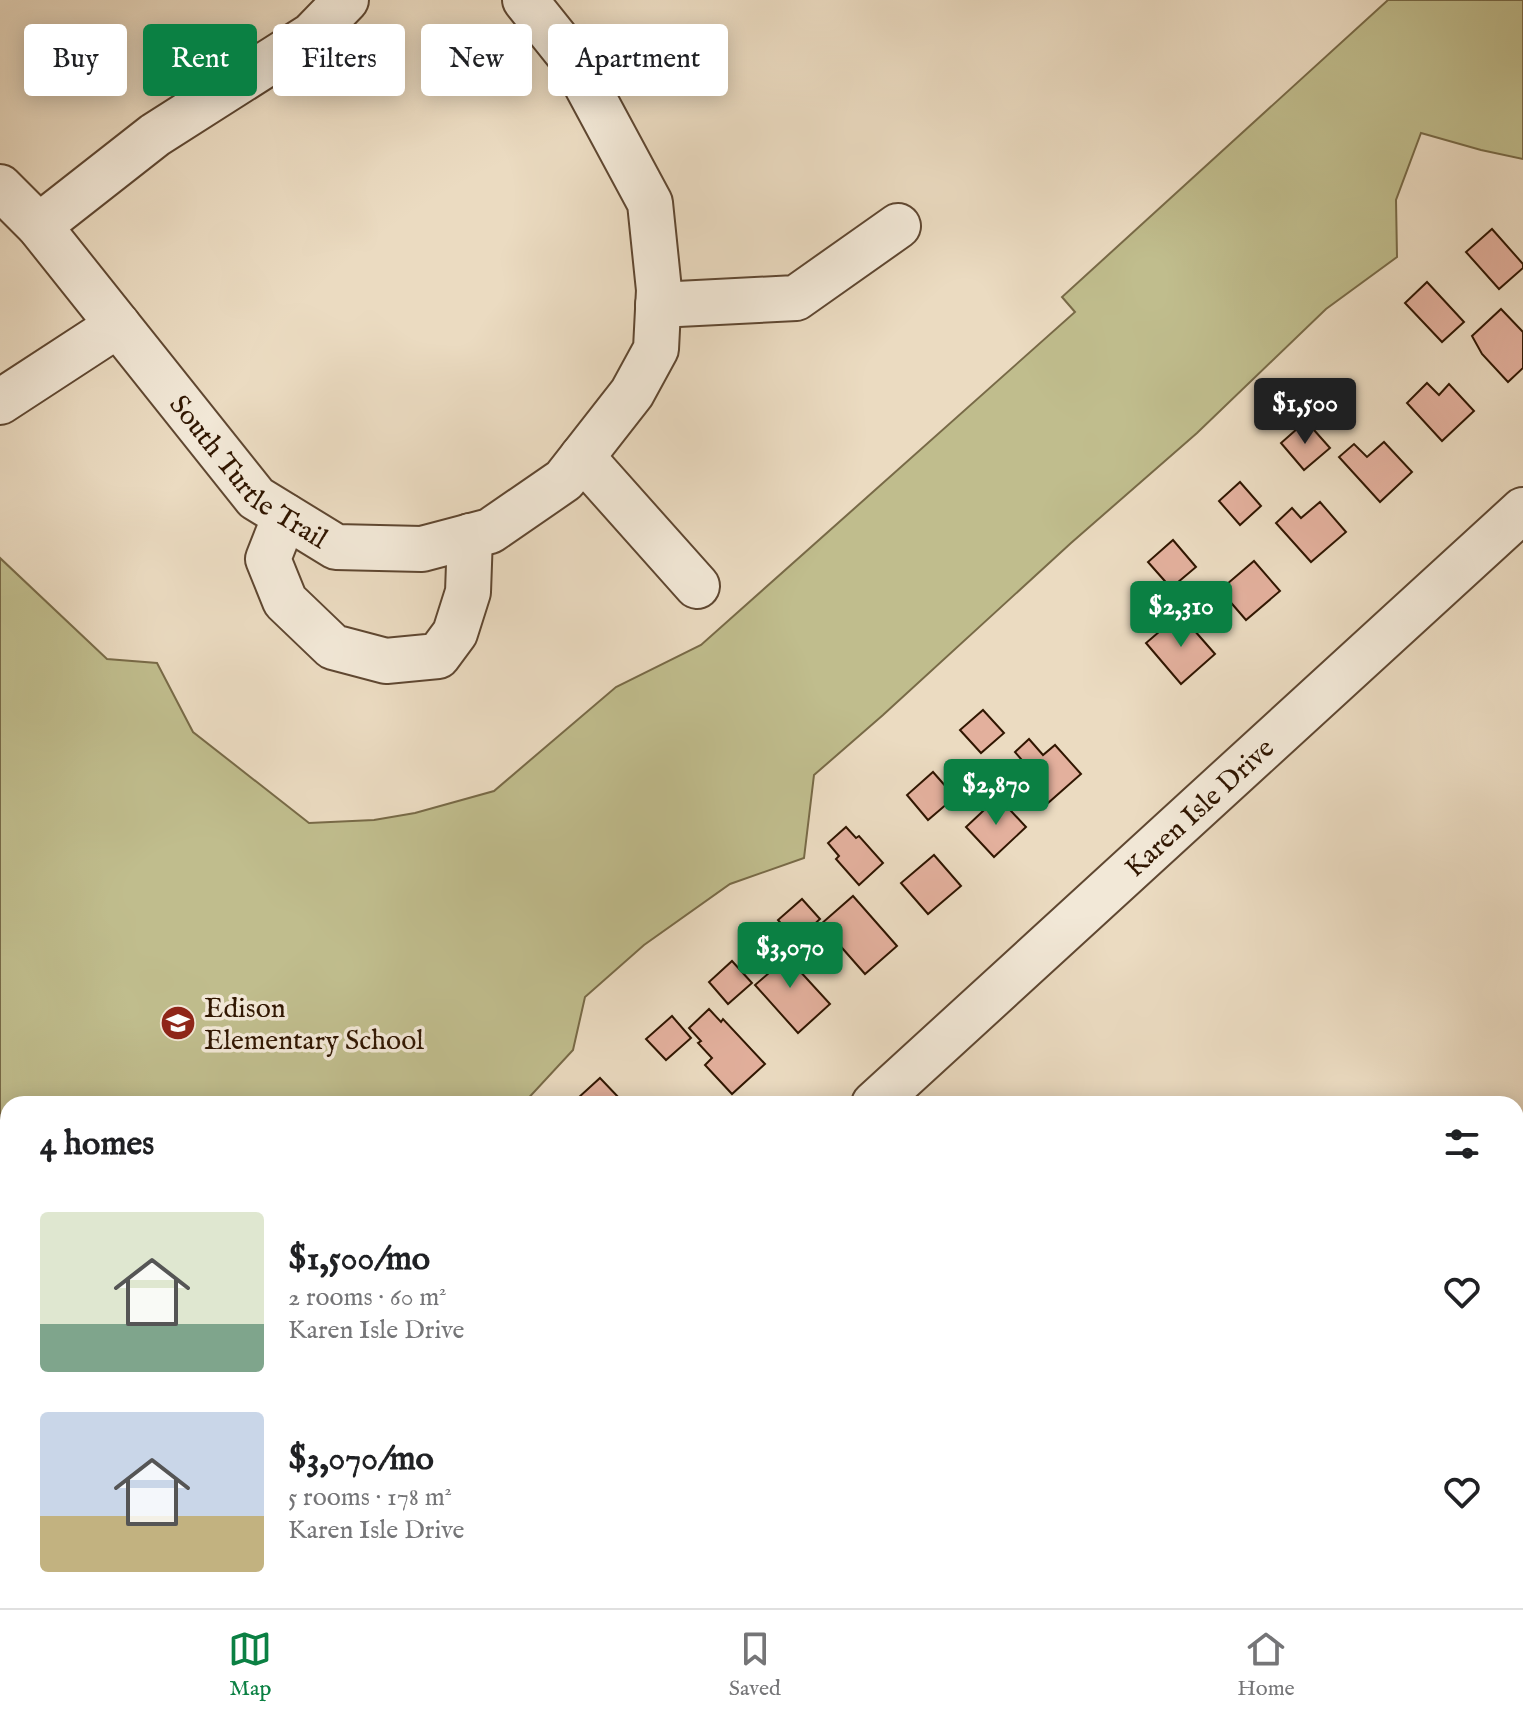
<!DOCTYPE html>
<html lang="en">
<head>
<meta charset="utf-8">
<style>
	body { margin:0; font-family:"IM FELL English",serif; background:#f6f6f6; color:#202124; height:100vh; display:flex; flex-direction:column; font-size:30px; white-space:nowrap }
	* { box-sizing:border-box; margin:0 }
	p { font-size:26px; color:#757577 }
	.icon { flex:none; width:44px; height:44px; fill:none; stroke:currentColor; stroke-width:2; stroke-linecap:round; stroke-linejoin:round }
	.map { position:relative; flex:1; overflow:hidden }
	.sheet { position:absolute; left:0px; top:1096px; width:1524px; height:512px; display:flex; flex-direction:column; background:#fff; border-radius:24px 24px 0 0; box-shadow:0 4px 20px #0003 }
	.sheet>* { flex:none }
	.hud { position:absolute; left:24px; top:24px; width:800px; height:72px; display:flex; gap:16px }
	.price { position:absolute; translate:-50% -68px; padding:0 18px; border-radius:8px; background:#0b8043; color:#fff; font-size:26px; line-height:52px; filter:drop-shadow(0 2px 4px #0008) }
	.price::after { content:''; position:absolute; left:50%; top:48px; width:24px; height:18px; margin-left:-12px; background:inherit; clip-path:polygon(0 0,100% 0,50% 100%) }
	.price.current { background:#222; color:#fff }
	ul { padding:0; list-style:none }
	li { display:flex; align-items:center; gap:24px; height:200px; padding:0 40px }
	li span { display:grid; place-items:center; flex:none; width:224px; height:160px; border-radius:8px; color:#555 }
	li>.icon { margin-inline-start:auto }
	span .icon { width:96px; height:96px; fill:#fffc; stroke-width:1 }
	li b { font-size:34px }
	h2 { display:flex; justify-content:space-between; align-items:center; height:96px; padding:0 40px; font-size:34px }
	.tag { padding:0 28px; border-radius:8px; background:#fff; box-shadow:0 4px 20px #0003; font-size:28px; line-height:72px }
	.tag.current { background:#0b8043; color:#fff }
	.menu { display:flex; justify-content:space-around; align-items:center; height:112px; border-top:2px solid #e0e0e0; background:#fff; font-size:22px; color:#757577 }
	.menu a { display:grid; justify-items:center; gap:4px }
	.menu .current { color:#0b8043 }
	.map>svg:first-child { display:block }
	.green { fill:#c0bd8d; stroke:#786a47; stroke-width:2 }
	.building { fill:#e3b09d; stroke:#301601; stroke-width:2 }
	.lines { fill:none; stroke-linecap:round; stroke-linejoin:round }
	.minor-casing { stroke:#5f4731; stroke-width:48 }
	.minor { stroke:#f2e8d7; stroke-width:44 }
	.labels { text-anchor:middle; stroke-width:7; stroke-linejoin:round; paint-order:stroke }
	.street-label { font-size:28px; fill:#301601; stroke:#f2e8d7 }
	.poi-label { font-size:28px; fill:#301601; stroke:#f2e8d7; text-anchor:start }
</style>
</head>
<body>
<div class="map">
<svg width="1523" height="1608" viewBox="0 0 1523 1608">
	<rect width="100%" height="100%" fill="#ebdbc1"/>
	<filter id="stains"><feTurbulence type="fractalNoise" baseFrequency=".0025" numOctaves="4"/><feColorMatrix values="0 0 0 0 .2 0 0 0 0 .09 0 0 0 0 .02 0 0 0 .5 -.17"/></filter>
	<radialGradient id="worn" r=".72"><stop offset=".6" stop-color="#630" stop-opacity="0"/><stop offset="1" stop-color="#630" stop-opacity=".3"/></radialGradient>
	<path class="green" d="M 1388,0 L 1523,0 L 1523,159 L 1481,150 L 1421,133 L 1396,200 L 1397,257 L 1326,309 L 1197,433 L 1071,543 L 883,715 L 814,775 L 804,858 L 730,884 L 644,945 L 585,997 L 573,1050 L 523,1104 L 8,1104 L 8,1379 L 0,1370 L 0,558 L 107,659 L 157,663 L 193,732 L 309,823 L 374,820 L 415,813 L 494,791 L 616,687 L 701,645 L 1075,312 L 1062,297 Z"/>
	<g class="building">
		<path d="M 1492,229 L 1523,264 L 1523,268 L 1499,289 L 1466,252 Z"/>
		<path d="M 1427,282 L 1464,322 L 1442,342 L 1405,303 Z"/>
		<path d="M 1501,309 L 1523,332 L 1523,368 L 1508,382 L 1482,354 L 1472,336 Z"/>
		<path d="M 1427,383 L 1439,395 L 1449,384 L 1474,411 L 1442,441 L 1407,403 Z"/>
		<path d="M 1306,421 L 1330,448 L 1304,470 L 1281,443 Z"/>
		<path d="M 1384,442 L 1412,472 L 1380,502 L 1339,457 L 1354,444 L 1367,457 Z"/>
		<path d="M 1240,482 L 1261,506 L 1240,525 L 1219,501 Z"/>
		<path d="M 1320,502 L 1346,532 L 1311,562 L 1276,523 L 1292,508 L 1301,518 Z"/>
		<path d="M 1173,540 L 1196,567 L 1171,588 L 1148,562 Z"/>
		<path d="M 1254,561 L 1280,591 L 1246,620 L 1220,590 Z"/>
		<path d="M 1180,614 L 1215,654 L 1181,684 L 1146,643 Z"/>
		<path d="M 983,710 L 1004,733 L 981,753 L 960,730 Z"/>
		<path d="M 1029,739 L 1043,755 L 1055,745 L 1081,774 L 1048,803 L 1021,773 L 1028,767 L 1015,752 Z"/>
		<path d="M 933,772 L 955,797 L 928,820 L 907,795 Z"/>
		<path d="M 998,797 L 1026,827 L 994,857 L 966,827 Z"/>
		<path d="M 846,827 L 856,838 L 859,836 L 883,863 L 859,885 L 836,859 L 839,856 L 828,843 Z"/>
		<path d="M 934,855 L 961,886 L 928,914 L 901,883 Z"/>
		<path d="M 853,896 L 897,946 L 865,974 L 821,924 Z"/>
		<path d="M 802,899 L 820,919 L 796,941 L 778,920 Z"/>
		<path d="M 769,945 L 782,960 L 786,956 L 830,1004 L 798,1033 L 755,985 L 769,973 L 755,958 Z"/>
		<path d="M 732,961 L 752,983 L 728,1004 L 709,982 Z"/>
		<path d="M 709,1009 L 721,1022 L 723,1019 L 765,1064 L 732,1094 L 705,1065 L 712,1058 L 698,1043 L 701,1041 L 689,1028 Z"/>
		<path d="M 672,1016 L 691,1038 L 666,1060 L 646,1039 Z"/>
		<path d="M 600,1078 L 621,1100 L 617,1104 L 584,1104 L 578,1098 Z"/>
	</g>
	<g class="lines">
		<defs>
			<g id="minor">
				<path id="s1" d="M 0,187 L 39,226 L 256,498 L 336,547 L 422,549 L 490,531 L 564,480 L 632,393 L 656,349 L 659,290 L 650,203 L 573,60 L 525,0"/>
				<path d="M 39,226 L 155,135 L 312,35 L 346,0"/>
				<path d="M 658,305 L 796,298 L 898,226"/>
				<path d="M 0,402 L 118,325"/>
				<path d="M 582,457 L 697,586"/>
				<path d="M 285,516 L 268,559 L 285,601 L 333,647 L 386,661 L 438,656 L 455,633 L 468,592 L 470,536"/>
				<path id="s2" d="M 874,1104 L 1523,510"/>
				<path d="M 1516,1309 L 1523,1302"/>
				<path d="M 0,1471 L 8,1480"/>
				<path d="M 116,1600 L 123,1608"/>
				<path d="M 324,1608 L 332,1600"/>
				<path d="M 1196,1608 L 1204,1600"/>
			</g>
		</defs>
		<use href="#minor" class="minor-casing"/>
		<use href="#minor" class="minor"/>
	</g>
	<defs>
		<symbol id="school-disc" viewBox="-11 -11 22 22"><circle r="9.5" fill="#8f2418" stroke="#f2e8d7"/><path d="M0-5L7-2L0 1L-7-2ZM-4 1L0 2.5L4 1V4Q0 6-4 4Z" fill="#fff"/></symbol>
	</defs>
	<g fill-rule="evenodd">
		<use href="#school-disc" x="158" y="1003" width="40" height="40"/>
	</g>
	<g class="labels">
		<g class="street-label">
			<text dy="10" stroke="none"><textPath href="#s1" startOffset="380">South Turtle Trail</textPath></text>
			<text dy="10" stroke="none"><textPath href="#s2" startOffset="440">Karen Isle Drive</textPath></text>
		</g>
		<g class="poi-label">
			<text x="204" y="1017">Edison<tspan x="204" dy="32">Elementary School</tspan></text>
		</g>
	</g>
	<rect width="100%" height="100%" filter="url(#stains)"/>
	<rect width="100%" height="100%" fill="url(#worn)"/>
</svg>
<b class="price current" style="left:1305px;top:446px">$1,500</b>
<b class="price" style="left:1181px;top:649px">$2,310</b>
<b class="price" style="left:996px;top:827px">$2,870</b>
<b class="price" style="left:790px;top:990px">$3,070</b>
<div class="hud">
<a class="tag">Buy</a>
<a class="tag current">Rent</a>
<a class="tag">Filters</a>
<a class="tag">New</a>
<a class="tag">Apartment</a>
</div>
<section class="sheet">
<h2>4 homes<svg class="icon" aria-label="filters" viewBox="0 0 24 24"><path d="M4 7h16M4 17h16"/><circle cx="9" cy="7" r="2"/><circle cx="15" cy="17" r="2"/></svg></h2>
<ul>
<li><span style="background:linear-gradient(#dfe7d0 70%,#7fa58c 0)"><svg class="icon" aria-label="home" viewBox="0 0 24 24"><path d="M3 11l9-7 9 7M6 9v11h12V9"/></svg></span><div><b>$1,500/mo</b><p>2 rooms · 60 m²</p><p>Karen Isle Drive</p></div><svg class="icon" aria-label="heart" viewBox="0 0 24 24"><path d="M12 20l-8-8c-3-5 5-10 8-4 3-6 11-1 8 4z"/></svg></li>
<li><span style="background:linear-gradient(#c9d6e8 65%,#c2b280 0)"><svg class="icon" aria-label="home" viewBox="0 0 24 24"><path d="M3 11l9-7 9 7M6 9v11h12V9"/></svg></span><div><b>$3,070/mo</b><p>5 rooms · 178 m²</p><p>Karen Isle Drive</p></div><svg class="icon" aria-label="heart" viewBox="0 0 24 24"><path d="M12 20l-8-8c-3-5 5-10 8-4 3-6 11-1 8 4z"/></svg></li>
</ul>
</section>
</div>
<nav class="menu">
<a class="current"><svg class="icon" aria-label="map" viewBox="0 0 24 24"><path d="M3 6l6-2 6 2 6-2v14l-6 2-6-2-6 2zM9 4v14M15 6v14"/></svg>Map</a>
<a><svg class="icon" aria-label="saved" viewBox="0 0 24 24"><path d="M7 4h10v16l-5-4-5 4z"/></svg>Saved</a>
<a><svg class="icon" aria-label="home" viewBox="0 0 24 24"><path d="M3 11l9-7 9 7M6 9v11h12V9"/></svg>Home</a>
</nav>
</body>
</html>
